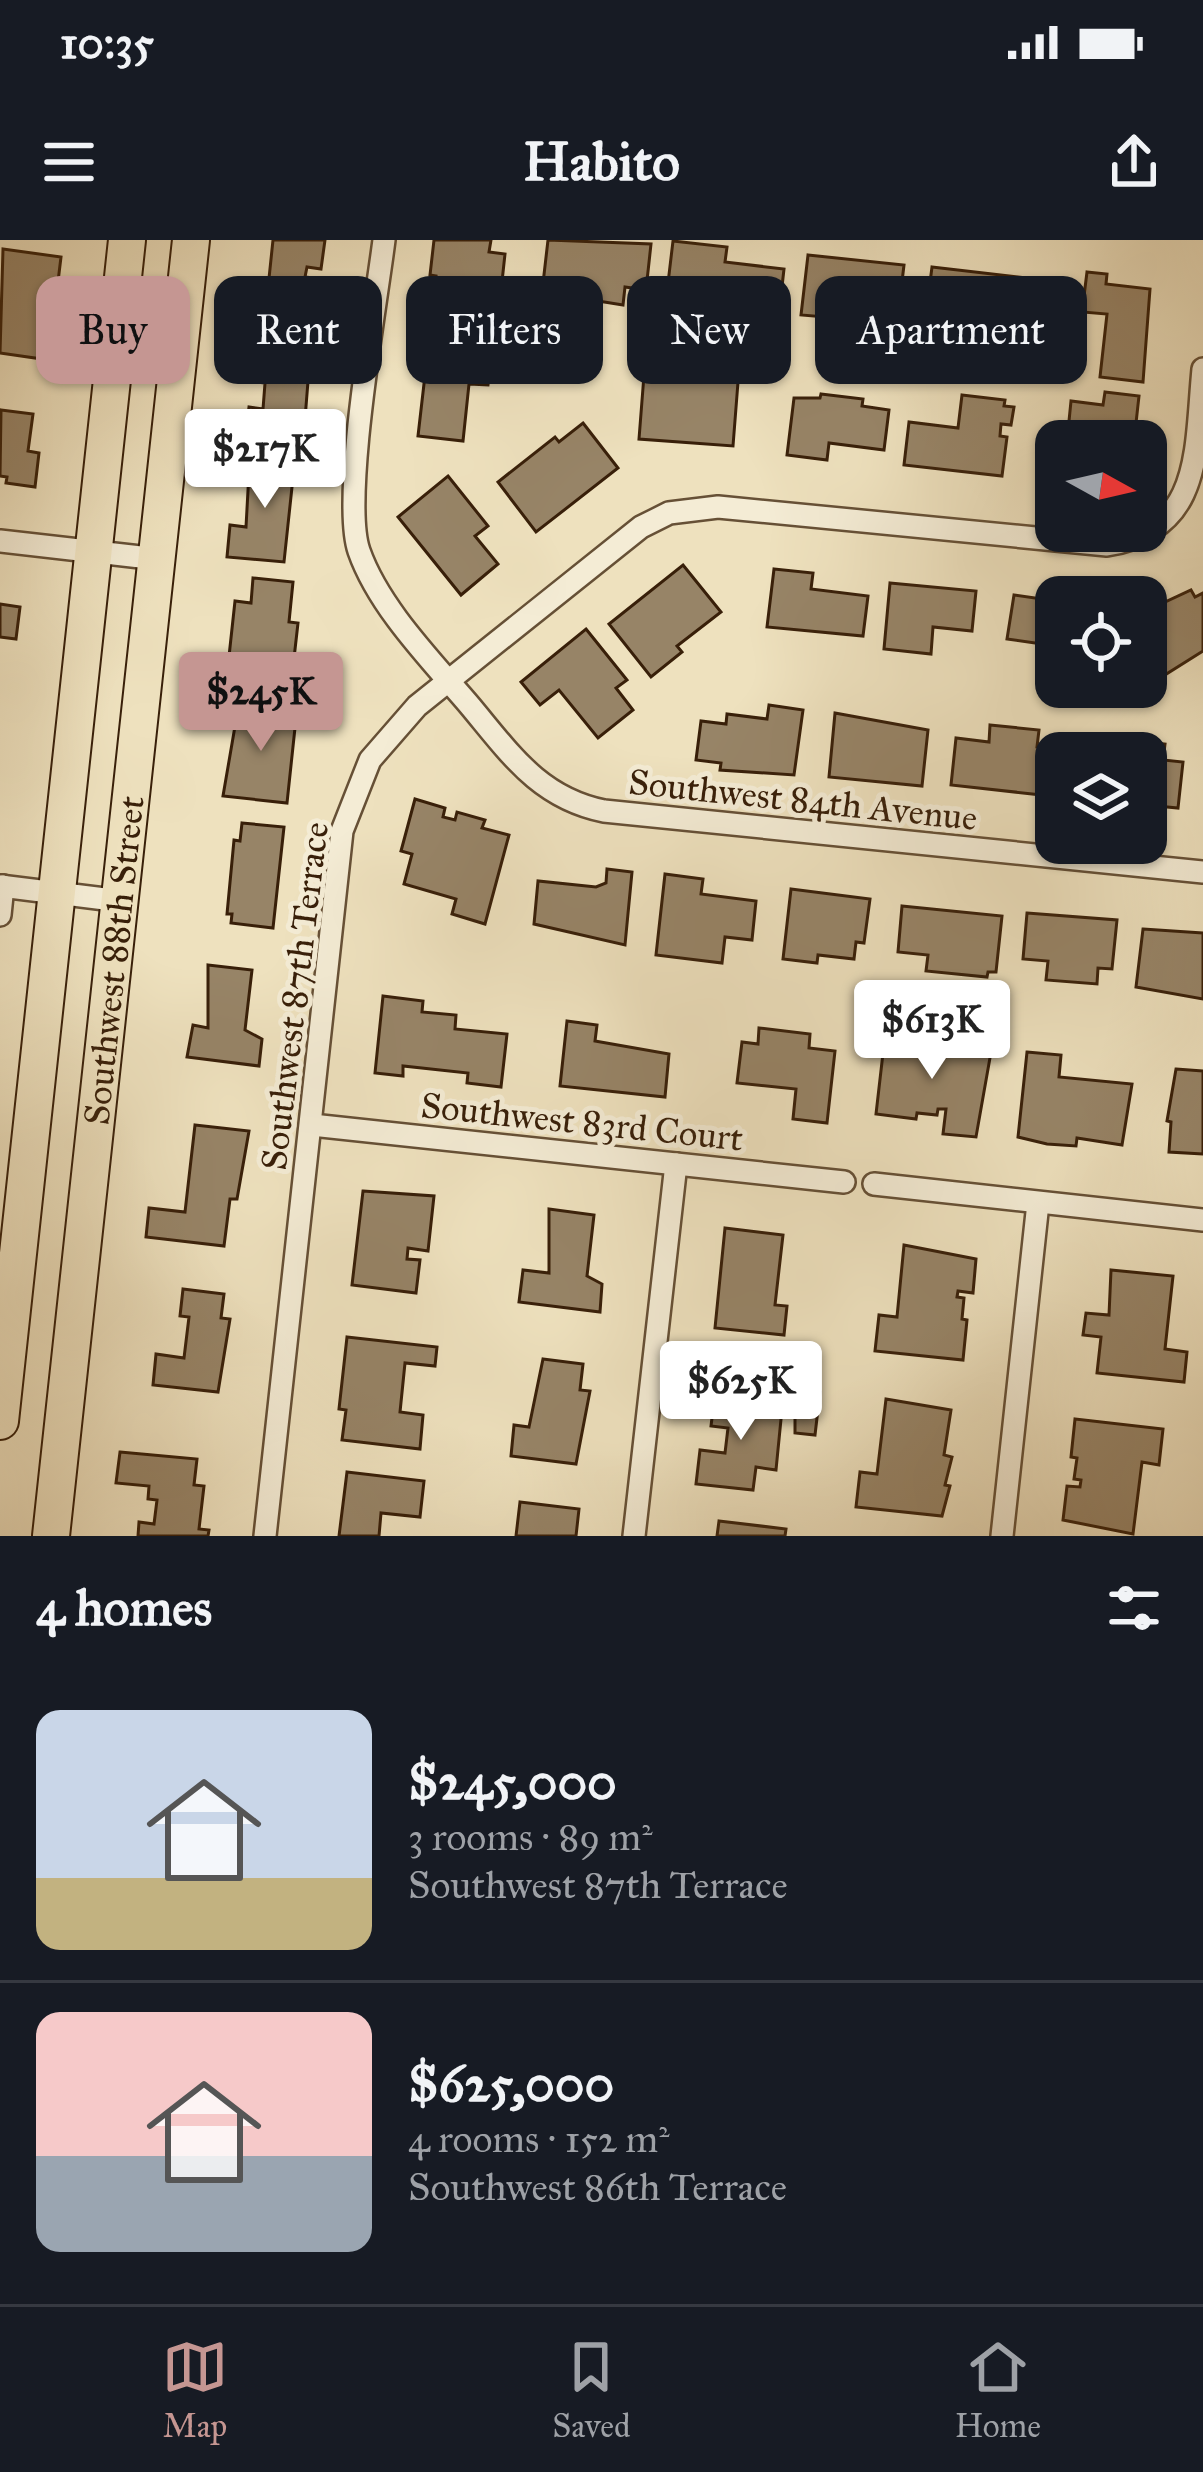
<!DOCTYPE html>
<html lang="en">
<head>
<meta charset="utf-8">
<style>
	body { margin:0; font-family:"IM FELL Great Primer",serif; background:#20242c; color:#f1f3f6; height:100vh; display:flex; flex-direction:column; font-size:45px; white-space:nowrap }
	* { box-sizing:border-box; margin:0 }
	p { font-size:39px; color:#9ea1a6 }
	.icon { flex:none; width:66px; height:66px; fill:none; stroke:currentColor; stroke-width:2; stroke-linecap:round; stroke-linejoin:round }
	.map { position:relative; height:1296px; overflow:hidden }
	.side { display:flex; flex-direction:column; background:#171b24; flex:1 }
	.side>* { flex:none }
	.hud { position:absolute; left:36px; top:36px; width:1131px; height:108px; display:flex; gap:24px }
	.needle { width:78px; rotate:98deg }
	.fabs { position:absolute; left:1035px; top:180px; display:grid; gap:24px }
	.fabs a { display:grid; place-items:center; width:132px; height:132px; border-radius:24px; background:#171b24; box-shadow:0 3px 9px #0004; font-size:60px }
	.price { position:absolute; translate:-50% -102px; padding:0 27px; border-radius:12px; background:#fff; color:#222; font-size:39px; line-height:78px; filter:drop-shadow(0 3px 6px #0008) }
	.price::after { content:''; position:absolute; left:50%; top:72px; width:36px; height:27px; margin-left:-18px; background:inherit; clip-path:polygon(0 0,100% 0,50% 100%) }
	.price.active { background:#c59692; color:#111 }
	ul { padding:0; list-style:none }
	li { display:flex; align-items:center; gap:36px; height:300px; padding:0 36px }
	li+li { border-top:3px solid #363941 }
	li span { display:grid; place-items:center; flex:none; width:336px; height:240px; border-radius:24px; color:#555 }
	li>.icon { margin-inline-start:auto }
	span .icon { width:144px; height:144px; fill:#fffc; stroke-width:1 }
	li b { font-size:51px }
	h2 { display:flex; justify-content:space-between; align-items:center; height:144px; padding:0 36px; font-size:51px }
	.tag { padding:0 42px; border-radius:24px; background:#171b24; box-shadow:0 3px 9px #0004; font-size:42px; line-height:108px }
	.tag.active { background:#c59692; color:#111 }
	.status { display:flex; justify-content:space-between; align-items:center; height:84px; padding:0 60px; background:#171b24; direction:ltr }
	.status svg { height:33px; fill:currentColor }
	header { display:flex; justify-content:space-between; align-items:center; height:156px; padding:0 36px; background:#171b24; font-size:54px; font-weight:700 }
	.tab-bar { display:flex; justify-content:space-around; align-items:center; height:168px; border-top:3px solid #363941; background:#171b24; font-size:33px; color:#9ea1a6 }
	.tab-bar a { display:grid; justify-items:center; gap:6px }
	.tab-bar .active { color:#c59692 }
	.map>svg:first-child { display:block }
	.building { fill:#978467; stroke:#381f09; stroke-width:3 }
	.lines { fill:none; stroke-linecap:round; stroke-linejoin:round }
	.street-casing { stroke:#665036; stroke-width:26 }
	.primary-casing { stroke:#381f09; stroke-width:40 }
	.street { stroke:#f4ecd5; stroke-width:21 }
	.primary { stroke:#eee1be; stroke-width:36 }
	.labels { text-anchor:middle; stroke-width:10; stroke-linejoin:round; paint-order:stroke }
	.street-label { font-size:36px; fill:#381f09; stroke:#f4ecd5 }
</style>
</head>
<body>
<div class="status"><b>10:35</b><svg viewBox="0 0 49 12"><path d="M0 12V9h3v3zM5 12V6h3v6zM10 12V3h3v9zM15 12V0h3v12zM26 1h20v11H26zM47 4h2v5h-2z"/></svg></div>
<header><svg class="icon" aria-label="menu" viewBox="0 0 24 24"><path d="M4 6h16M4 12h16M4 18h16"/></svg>Habito<svg class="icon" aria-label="share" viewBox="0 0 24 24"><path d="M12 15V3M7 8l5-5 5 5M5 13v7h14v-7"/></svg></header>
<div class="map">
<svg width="1203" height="1296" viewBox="0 0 1203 1296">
	<rect width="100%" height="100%" fill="#eee1be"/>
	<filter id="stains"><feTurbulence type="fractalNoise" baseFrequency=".00167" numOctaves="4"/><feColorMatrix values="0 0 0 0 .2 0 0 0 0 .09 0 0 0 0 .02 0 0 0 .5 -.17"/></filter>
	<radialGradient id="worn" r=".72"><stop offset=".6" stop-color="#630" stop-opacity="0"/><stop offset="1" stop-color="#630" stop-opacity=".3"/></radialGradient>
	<g class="building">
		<path d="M 273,0 L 325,0 L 321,29 L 307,27 L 305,37 L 314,38 L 312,47 L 318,48 L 315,75 L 244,67 L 247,45 L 268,48 Z"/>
		<path d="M 434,0 L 491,0 L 489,12 L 505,14 L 500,60 L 434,53 L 436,36 L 430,35 Z"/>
		<path d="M 548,0 L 651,4 L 646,50 L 625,47 L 623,65 L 542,52 Z"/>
		<path d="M 673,1 L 727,7 L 725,22 L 784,29 L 780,64 L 748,60 L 746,77 L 694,71 L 695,64 L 666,60 Z"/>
		<path d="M 3,9 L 61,17 L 57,50 L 49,49 L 47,61 L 56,62 L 42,119 L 0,113 Z"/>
		<path d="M 808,15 L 904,25 L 897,83 L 874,80 L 873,93 L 825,88 L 826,77 L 801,75 Z"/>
		<path d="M 932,27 L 1027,38 L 1021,86 L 1005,84 L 1003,105 L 977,102 L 979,81 L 926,74 Z"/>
		<path d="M 1087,32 L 1107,34 L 1106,44 L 1150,49 L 1143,142 L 1100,137 L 1107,74 L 1082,72 Z"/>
		<path d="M 439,79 L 464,82 L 460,112 L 491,122 L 488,145 L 469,144 L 463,201 L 418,196 L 428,109 L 435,110 Z"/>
		<path d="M 272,111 L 310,116 L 303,204 L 259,199 L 259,193 L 246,192 L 249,167 L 263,169 L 265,143 L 240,140 L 244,114 L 271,117 Z"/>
		<path d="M 644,135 L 738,142 L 733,206 L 639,199 Z"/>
		<path d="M 1105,152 L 1139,156 L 1134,201 L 1067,201 L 1071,161 L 1103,165 Z"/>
		<path d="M 821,154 L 863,159 L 862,166 L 889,170 L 884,210 L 829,203 L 827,220 L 787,215 L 794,158 L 820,158 Z"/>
		<path d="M 962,155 L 1005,160 L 1004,166 L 1014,167 L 1011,185 L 1001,184 L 1000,196 L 1007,197 L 1002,236 L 904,225 L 909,182 L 958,188 Z"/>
		<path d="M 1,170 L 33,174 L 28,211 L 39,213 L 35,247 L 6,243 L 7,237 L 0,236 Z"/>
		<path d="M 583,183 L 618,228 L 536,292 L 498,242 L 555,197 L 559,202 Z"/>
		<path d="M 250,214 L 295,219 L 284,322 L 227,317 L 230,285 L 246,287 Z"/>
		<path d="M 448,236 L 488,286 L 475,296 L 498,324 L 461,355 L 398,277 Z"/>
		<path d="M 683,325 L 721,372 L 677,406 L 682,412 L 651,437 L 609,384 Z"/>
		<path d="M 774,329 L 813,333 L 811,349 L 868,356 L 863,396 L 767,387 Z"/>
		<path d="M 253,338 L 293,342 L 289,382 L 298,383 L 292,436 L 284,435 L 282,450 L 226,444 L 235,361 L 251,363 Z"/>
		<path d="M 890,343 L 976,351 L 972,391 L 933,387 L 931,414 L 884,409 Z"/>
		<path d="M 1191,350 L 1195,357 L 1203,353 L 1203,411 L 1160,438 L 1146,408 L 1146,371 Z"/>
		<path d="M 1014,355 L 1056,361 L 1056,406 L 1007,399 Z"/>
		<path d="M 0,364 L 20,367 L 16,399 L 0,397 Z"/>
		<path d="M 586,389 L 627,440 L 616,448 L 633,470 L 598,498 L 559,450 L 540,465 L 521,442 Z"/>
		<path d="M 239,463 L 297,469 L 287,563 L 223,556 Z"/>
		<path d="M 769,465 L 803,470 L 794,535 L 720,530 L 721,523 L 696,520 L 701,481 L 726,484 L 727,474 L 767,479 Z"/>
		<path d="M 835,473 L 928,490 L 922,546 L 829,537 Z"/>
		<path d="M 990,485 L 1039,490 L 1037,507 L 1056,509 L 1051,556 L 951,545 L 956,498 L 989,502 Z"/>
		<path d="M 1116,499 L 1165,504 L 1163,520 L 1183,522 L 1178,568 L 1146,565 L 1146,513 L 1114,513 Z"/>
		<path d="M 415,559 L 445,568 L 443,577 L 455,580 L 457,572 L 485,580 L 482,588 L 509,595 L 485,684 L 452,674 L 456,659 L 404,644 L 412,614 L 401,611 Z"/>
		<path d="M 242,583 L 284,587 L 273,688 L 231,683 L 232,674 L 227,674 L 234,600 L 240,601 Z"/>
		<path d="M 607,629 L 632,632 L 625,705 L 534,684 L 538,641 L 596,647 L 606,643 Z"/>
		<path d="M 665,634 L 703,639 L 701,654 L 756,661 L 752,700 L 725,697 L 722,723 L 656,715 Z"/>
		<path d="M 791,649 L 870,659 L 864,703 L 856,702 L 854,719 L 818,715 L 817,723 L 783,719 Z"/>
		<path d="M 902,666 L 1002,676 L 996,732 L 988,732 L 987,737 L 926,731 L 928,715 L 898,712 Z"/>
		<path d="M 1027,673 L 1117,680 L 1112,729 L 1098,728 L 1097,744 L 1046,740 L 1048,721 L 1023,719 Z"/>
		<path d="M 1143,689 L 1203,693 L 1203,759 L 1136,747 Z"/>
		<path d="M 208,725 L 252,730 L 245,790 L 262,799 L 259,826 L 187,817 L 193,785 L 208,788 Z"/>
		<path d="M 383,756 L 423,761 L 422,772 L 456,775 L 455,789 L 507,794 L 501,847 L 467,843 L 468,833 L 403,826 L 403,836 L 375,833 Z"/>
		<path d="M 567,781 L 597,785 L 595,801 L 669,814 L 665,857 L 560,846 Z"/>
		<path d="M 886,787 L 921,792 L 920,804 L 991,812 L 976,897 L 943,894 L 946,869 L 938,869 L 937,875 L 917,873 L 916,879 L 876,874 Z"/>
		<path d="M 759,788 L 810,794 L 809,808 L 835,811 L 827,883 L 793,879 L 796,849 L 737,843 L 742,802 L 758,804 Z"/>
		<path d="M 1027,812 L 1061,815 L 1059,837 L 1132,844 L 1122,905 L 1077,898 L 1076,906 L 1047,904 L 1018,897 Z"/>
		<path d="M 1176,829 L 1203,831 L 1203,914 L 1169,912 L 1171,882 L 1167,881 Z"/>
		<path d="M 195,885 L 249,891 L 237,959 L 230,959 L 224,1006 L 146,997 L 149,968 L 185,972 Z"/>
		<path d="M 363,951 L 434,956 L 428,1011 L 408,1008 L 407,1019 L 420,1020 L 416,1053 L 352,1045 Z"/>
		<path d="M 549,969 L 594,975 L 587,1036 L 602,1044 L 600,1072 L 519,1062 L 523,1030 L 549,1033 Z"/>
		<path d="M 725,988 L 783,995 L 775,1065 L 787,1066 L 784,1095 L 715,1088 Z"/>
		<path d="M 904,1005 L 976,1019 L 973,1053 L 958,1051 L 957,1057 L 964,1058 L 962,1079 L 967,1080 L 963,1120 L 875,1111 L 879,1075 L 897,1077 Z"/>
		<path d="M 1111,1030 L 1173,1036 L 1165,1109 L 1187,1112 L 1184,1142 L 1097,1133 L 1101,1097 L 1083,1095 L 1086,1073 L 1109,1075 Z"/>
		<path d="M 183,1049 L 224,1054 L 221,1078 L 230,1079 L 218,1152 L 153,1145 L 156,1114 L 184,1118 L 189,1077 L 180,1076 Z"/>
		<path d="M 347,1097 L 437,1107 L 435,1126 L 405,1123 L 400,1172 L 423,1175 L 420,1209 L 342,1200 L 346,1170 L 339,1169 Z"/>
		<path d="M 543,1119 L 583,1124 L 580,1150 L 590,1151 L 576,1224 L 511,1216 L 514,1185 L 529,1187 Z"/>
		<path d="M 795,1149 L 820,1152 L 815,1195 L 795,1193 Z"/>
		<path d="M 715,1153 L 751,1157 L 761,1167 L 782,1169 L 776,1230 L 756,1227 L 753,1250 L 696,1244 L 700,1210 L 725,1213 L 728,1188 L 711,1186 Z"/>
		<path d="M 886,1159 L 951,1170 L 944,1215 L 952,1217 L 945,1245 L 950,1246 L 942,1276 L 856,1267 L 860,1232 L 877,1234 Z"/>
		<path d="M 1075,1179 L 1163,1189 L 1159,1225 L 1142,1222 L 1133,1294 L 1063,1280 L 1067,1246 L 1080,1247 L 1081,1240 L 1074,1239 L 1077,1218 L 1071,1217 Z"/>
		<path d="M 120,1212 L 197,1219 L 194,1245 L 204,1246 L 199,1289 L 209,1290 L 208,1296 L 138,1296 L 139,1282 L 154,1284 L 157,1260 L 148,1259 L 149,1246 L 116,1243 Z"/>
		<path d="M 347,1232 L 424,1241 L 420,1277 L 381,1273 L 379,1296 L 339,1296 Z"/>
		<path d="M 520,1262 L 579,1269 L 576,1296 L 516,1296 Z"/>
		<path d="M 719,1281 L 786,1289 L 785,1296 L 717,1296 Z"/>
	</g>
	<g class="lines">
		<defs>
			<g id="street">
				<path d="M 384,0 C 376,65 341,259 359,311 C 379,368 432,421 471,467 C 511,515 540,558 604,571 L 1203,632"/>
				<path d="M 0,301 L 158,319"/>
				<path d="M 0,646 L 121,661"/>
				<path d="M 0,675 L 3,646"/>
				<path d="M 312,885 L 844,942"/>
				<path d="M 874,944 L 1203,980"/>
				<path d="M 265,1296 L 342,591 L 370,520 L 417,466 L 641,287 L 669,273 L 718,267 L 1107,305 C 1203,290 1195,211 1203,129"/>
				<path d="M 634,1296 L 676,924"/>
				<path d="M 1002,1296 L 1038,963"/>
			</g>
			<g id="primary">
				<path d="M 0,1181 L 127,0"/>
				<path id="s1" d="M 51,1296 L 191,0"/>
			</g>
		</defs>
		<use href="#street" class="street-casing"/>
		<use href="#primary" class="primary-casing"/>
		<use href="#street" class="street"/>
		<use href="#primary" class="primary"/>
	</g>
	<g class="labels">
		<g class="street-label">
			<text transform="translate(803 559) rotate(6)" y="13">Southwest 84th Avenue</text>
			<text dy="13" stroke="none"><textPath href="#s1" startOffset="579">Southwest 88th Street</textPath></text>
			<text transform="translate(294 756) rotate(-83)" y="13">Southwest 87th Terrace</text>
			<text transform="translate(582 881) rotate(6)" y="13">Southwest 83rd Court</text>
		</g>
	</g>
	<rect width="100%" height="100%" filter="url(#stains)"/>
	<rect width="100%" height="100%" fill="url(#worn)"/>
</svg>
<div class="fabs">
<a><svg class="needle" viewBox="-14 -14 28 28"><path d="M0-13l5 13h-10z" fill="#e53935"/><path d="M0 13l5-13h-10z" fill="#9ea1a6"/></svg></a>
<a><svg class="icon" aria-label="locate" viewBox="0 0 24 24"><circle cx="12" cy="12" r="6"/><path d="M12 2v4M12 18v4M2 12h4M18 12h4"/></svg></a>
<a><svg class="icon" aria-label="layers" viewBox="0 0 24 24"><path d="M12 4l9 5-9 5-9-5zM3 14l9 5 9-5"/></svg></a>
</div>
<b class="price" style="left:265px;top:271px">$217K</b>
<b class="price active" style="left:261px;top:514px">$245K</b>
<b class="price" style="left:932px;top:842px">$613K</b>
<b class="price" style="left:741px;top:1203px">$625K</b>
<div class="hud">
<a class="tag active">Buy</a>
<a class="tag">Rent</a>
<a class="tag">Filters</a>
<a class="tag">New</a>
<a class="tag">Apartment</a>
</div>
</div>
<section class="side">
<h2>4 homes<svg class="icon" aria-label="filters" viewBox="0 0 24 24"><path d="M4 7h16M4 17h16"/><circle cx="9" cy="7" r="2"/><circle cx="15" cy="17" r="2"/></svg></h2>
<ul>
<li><span style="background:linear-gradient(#c9d6e8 70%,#c2b280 0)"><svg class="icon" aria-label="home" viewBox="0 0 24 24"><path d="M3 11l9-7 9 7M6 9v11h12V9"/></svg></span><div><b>$245,000</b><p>3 rooms · 89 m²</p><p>Southwest 87th Terrace</p></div></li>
<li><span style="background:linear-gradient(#f6c9c9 60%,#9aa5b1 0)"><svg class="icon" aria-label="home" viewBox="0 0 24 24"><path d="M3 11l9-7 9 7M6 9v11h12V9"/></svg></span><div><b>$625,000</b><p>4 rooms · 152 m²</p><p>Southwest 86th Terrace</p></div></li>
</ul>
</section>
<nav class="tab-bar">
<a class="active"><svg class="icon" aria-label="map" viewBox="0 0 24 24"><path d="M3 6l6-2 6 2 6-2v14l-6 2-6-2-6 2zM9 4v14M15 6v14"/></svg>Map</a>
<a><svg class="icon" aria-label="saved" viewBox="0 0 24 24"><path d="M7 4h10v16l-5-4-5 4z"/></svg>Saved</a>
<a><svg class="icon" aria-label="home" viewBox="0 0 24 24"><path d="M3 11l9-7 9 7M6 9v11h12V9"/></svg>Home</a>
</nav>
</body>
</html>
